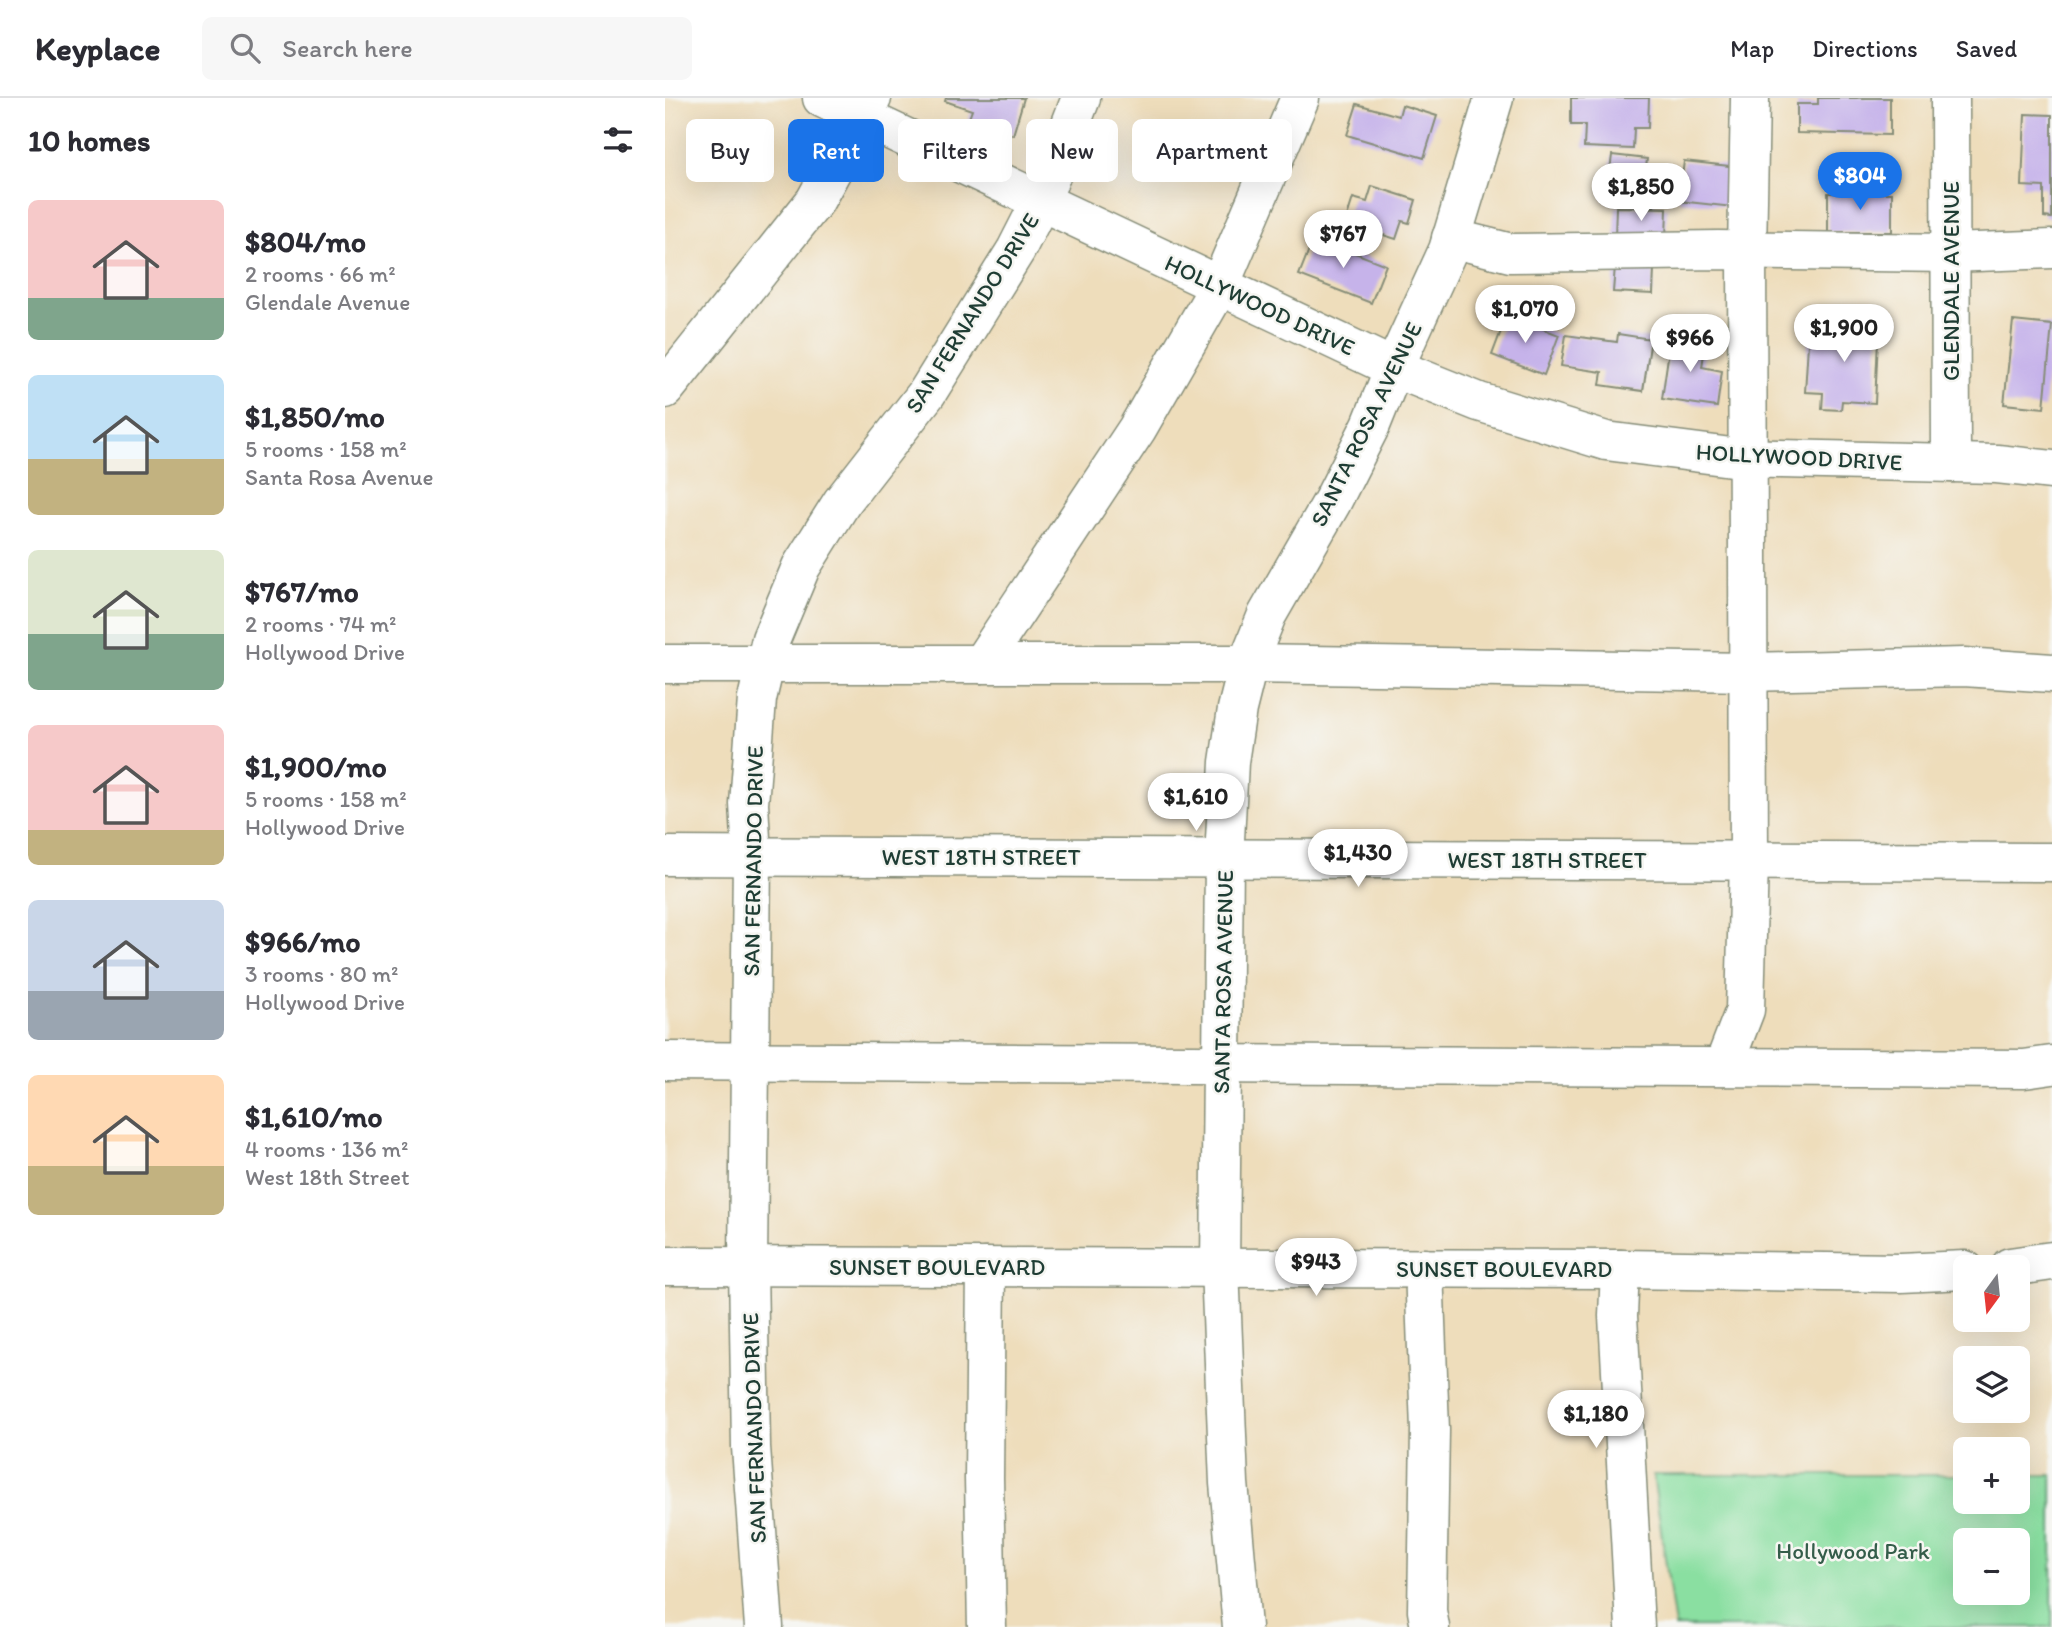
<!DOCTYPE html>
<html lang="en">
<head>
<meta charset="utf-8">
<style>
	body { margin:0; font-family:Itim,sans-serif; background:#f7f7f7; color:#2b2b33; height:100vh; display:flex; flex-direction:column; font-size:26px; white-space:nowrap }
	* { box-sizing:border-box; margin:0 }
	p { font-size:23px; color:#7c7c81 }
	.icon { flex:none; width:38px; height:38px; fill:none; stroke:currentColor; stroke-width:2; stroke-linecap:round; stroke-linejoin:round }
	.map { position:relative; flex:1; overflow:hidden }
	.sheet { display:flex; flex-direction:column; background:#fff; width:665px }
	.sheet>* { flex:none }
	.top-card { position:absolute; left:21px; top:21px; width:665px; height:63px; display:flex; gap:14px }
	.needle { width:46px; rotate:195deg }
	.buttons { position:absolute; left:1288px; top:1157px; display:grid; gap:14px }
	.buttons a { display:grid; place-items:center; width:77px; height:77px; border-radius:10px; background:#fff; box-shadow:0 7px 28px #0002; font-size:35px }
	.price { position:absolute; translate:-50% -60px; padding:0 16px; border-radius:24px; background:#fff; color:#222; font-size:23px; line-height:46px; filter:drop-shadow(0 2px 4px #0008) }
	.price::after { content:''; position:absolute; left:50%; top:42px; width:21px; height:16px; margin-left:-10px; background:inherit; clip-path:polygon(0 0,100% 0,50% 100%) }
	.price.on { background:#1a73e8; color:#fff }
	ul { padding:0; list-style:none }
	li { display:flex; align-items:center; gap:21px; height:175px; padding:0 28px }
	li span { display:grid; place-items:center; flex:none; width:196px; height:140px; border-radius:10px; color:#555 }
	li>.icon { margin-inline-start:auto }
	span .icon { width:84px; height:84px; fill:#fffc; stroke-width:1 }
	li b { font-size:30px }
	h2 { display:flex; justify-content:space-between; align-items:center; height:84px; padding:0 28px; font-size:30px }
	.pill { padding:0 24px; border-radius:10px; background:#fff; box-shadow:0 7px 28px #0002; font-size:24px; line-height:63px }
	.pill.on { background:#1a73e8; color:#fff }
	header { display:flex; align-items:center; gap:42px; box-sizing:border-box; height:98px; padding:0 35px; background:#fff; border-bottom:2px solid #e1e1e2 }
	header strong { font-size:33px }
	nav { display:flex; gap:38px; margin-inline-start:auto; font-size:24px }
	.search { width:490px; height:63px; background:#f7f7f7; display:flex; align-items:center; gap:18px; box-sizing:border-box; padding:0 24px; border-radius:10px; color:#7c7c81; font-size:26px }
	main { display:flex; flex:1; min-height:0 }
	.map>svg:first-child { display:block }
	.green { fill:#8adfa1; stroke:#548e6a; stroke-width:2; fill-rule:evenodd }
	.building { fill:#c6b3ea }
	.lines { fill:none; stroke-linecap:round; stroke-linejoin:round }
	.minor-casing { stroke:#868d78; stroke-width:41 }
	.minor { stroke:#fff; stroke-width:38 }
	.labels { text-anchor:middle; stroke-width:5; stroke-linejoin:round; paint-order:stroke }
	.street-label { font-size:23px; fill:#1f3d34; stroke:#f6f6f2 }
	.park-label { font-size:23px; fill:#345d4a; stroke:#f6f6f2 }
</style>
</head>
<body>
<header>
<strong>Keyplace</strong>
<div class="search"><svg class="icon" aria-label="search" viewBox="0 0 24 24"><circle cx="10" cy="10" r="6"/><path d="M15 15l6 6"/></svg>Search here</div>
<nav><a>Map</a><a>Directions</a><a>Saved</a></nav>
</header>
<main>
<section class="sheet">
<h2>10 homes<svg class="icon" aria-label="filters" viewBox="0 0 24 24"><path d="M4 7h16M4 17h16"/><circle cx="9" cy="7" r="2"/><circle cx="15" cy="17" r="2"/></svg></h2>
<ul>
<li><span style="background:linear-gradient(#f6c9c9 70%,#7fa58c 0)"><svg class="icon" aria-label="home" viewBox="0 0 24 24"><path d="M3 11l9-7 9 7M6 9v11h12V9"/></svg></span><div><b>$804/mo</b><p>2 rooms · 66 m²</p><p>Glendale Avenue</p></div></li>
<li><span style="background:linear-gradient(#bfe0f5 60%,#c2b280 0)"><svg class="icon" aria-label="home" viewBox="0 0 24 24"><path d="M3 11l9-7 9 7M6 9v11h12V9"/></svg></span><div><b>$1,850/mo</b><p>5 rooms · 158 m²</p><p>Santa Rosa Avenue</p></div></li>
<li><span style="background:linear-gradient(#dfe7d0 60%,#7fa58c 0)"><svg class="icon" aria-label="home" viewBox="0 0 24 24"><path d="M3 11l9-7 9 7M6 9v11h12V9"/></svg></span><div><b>$767/mo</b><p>2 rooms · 74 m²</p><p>Hollywood Drive</p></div></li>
<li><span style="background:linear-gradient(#f6c9c9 75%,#c2b280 0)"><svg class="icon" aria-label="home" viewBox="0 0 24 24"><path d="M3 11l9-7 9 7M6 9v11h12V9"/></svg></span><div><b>$1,900/mo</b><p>5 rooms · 158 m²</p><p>Hollywood Drive</p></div></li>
<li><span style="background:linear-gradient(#c9d6e8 65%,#9aa5b1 0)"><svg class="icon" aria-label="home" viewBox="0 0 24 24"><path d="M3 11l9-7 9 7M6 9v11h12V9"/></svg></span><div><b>$966/mo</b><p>3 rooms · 80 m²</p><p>Hollywood Drive</p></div></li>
<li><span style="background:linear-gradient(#ffd9b3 65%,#c2b280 0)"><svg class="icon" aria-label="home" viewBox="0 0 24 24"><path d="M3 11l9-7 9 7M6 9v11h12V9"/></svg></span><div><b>$1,610/mo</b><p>4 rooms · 136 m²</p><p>West 18th Street</p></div></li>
</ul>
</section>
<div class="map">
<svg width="1387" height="1529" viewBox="0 0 1387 1529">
	<rect width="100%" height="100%" fill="#f6f6f2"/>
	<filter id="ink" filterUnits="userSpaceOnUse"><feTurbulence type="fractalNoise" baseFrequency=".0143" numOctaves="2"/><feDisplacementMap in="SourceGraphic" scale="14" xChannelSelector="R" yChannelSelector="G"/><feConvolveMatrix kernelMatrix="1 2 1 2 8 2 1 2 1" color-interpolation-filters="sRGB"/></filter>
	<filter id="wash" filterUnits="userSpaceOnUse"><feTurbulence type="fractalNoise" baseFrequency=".00686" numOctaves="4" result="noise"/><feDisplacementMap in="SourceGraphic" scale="28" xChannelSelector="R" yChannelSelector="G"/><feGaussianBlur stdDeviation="1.57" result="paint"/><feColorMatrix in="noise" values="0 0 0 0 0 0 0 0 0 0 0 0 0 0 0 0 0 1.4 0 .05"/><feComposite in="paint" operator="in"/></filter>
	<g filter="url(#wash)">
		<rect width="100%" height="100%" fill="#edb"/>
		<path class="green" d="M 988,1377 L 1300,1377 L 1300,1404 L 1353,1404 L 1353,1377 L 1387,1377 L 1387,1529 L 1010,1529 ZM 1300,1442 L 1353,1442 L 1353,1494 L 1300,1494 Z"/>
		<g id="blocks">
			<g class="building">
				<path d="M 281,0 L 359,0 L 348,37 L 303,23 L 307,12 L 280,3 Z"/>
				<path d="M 906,0 L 984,0 L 983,30 L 969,30 L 968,51 L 919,49 L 920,27 L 906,27 Z"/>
				<path d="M 1153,0 L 1225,0 L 1225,37 L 1132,35 L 1132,6 L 1153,6 Z"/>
				<path d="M 692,6 L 734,18 L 737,7 L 772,18 L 759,60 L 682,37 Z"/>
				<path d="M 1360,16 L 1387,17 L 1387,120 L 1379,119 L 1379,89 L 1357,88 Z"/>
				<path d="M 947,57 L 982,61 L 980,78 L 993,79 L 989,109 L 941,103 Z"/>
				<path d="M 1019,63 L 1073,69 L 1068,109 L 1014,103 Z"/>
				<path d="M 707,88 L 751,102 L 744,125 L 737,123 L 731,141 L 680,125 L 688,100 L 702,104 Z"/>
				<rect x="1163" y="95" width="64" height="39"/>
				<path d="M 951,109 L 1002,110 L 1001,141 L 950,140 Z"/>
				<path d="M 649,139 L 721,167 L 706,205 L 634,177 Z"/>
				<path d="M 950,168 L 989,170 L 988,196 L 948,194 Z"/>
				<path d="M 842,217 L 894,237 L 879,277 L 827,257 Z"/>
				<path d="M 1189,219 L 1214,221 L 1210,305 L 1177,303 L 1176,312 L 1157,311 L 1158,295 L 1140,294 L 1144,230 L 1189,232 Z"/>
				<path d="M 1348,223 L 1387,227 L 1379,310 L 1339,306 Z"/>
				<path d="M 953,236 L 986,241 L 978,293 L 935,287 L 937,274 L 896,268 L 901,237 L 952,244 Z"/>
				<path d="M 1006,238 L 1041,243 L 1037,269 L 1057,273 L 1052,309 L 997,301 Z"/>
			</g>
		</g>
	</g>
	<g filter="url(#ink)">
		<use href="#blocks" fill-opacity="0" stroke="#868d78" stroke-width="2"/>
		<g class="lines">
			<defs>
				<g id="minor">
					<path d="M 157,0 L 729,270 L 814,304 L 941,343 L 1074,360 L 1332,366 L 1387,372"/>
					<path d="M 1285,0 L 1286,365"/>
					<path d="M 786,140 L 846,155 L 1053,152 L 1286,155 L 1387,151"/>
					<path d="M 0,291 L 150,103 L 207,0"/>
					<path d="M 0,566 L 583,566 L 1083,574 L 1299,569 L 1387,575"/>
					<path d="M 316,566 L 472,331 L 555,187 L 635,0"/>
					<path d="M 0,758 L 1387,764"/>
					<path d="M 0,963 L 1359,971 L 1387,967"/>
					<path d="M 1058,969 L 1080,912 L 1084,763 L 1082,153 L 1085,0"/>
					<path d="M 0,1168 L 955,1171 L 1236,1175 L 1300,1172"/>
					<path d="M 321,1169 L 319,1380 L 322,1529"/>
					<path d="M 1345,1169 L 1387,1163"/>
					<path d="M 759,1170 L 765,1332 L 762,1513 L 765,1529"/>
					<path d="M 955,1171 L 953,1218 L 970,1529"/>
					<path d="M 99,1529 L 86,1349 L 83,1168 L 87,758 L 84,706 L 92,601 L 106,541 L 136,469 L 177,404 L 262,295 L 351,152 L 376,103 L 416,0"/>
					<path d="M 577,1529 L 564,1385 L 555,1170 L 559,761 L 564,664 L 572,611 L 585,559 L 602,517 L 667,404 L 706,327 L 729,270 L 783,152 L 829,0"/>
				</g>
			</defs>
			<use href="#minor" class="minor-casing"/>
			<use href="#minor" class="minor"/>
		</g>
	</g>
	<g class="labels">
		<g class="street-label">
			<text transform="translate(1286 183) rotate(-90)" y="8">GLENDALE AVENUE</text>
			<text transform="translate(595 207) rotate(25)" y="8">HOLLYWOOD DRIVE</text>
			<text transform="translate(307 215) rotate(-58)" y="8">SAN FERNANDO DRIVE</text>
			<text transform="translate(701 326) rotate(-64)" y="8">SANTA ROSA AVENUE</text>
			<text transform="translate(1134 359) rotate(3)" y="8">HOLLYWOOD DRIVE</text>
			<text x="316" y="767">WEST 18TH STREET</text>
			<text x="882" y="770">WEST 18TH STREET</text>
			<text transform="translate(88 763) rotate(-89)" y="8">SAN FERNANDO DRIVE</text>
			<text transform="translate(558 884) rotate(-89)" y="8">SANTA ROSA AVENUE</text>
			<text x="272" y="1177">SUNSET BOULEVARD</text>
			<text x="839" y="1179">SUNSET BOULEVARD</text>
			<text transform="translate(89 1330) rotate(-92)" y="8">SAN FERNANDO DRIVE</text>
		</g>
		<g class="park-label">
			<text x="1188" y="1461">Hollywood Park</text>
		</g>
	</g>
</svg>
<div class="buttons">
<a><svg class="needle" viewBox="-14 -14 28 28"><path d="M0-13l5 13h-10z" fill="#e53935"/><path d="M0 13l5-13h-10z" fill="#7c7c81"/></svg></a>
<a><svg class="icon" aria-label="layers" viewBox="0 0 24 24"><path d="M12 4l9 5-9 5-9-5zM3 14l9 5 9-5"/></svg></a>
<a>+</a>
<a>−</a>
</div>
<b class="price on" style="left:1195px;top:114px">$804</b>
<b class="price" style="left:976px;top:125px">$1,850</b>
<b class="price" style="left:678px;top:172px">$767</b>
<b class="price" style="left:860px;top:247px">$1,070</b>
<b class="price" style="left:1179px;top:266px">$1,900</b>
<b class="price" style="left:1025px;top:276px">$966</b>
<b class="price" style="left:531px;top:735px">$1,610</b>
<b class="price" style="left:693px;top:791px">$1,430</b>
<b class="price" style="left:651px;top:1200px">$943</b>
<b class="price" style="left:931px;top:1352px">$1,180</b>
<div class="top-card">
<a class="pill">Buy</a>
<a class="pill on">Rent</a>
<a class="pill">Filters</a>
<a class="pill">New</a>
<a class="pill">Apartment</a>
</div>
</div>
</main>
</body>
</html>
